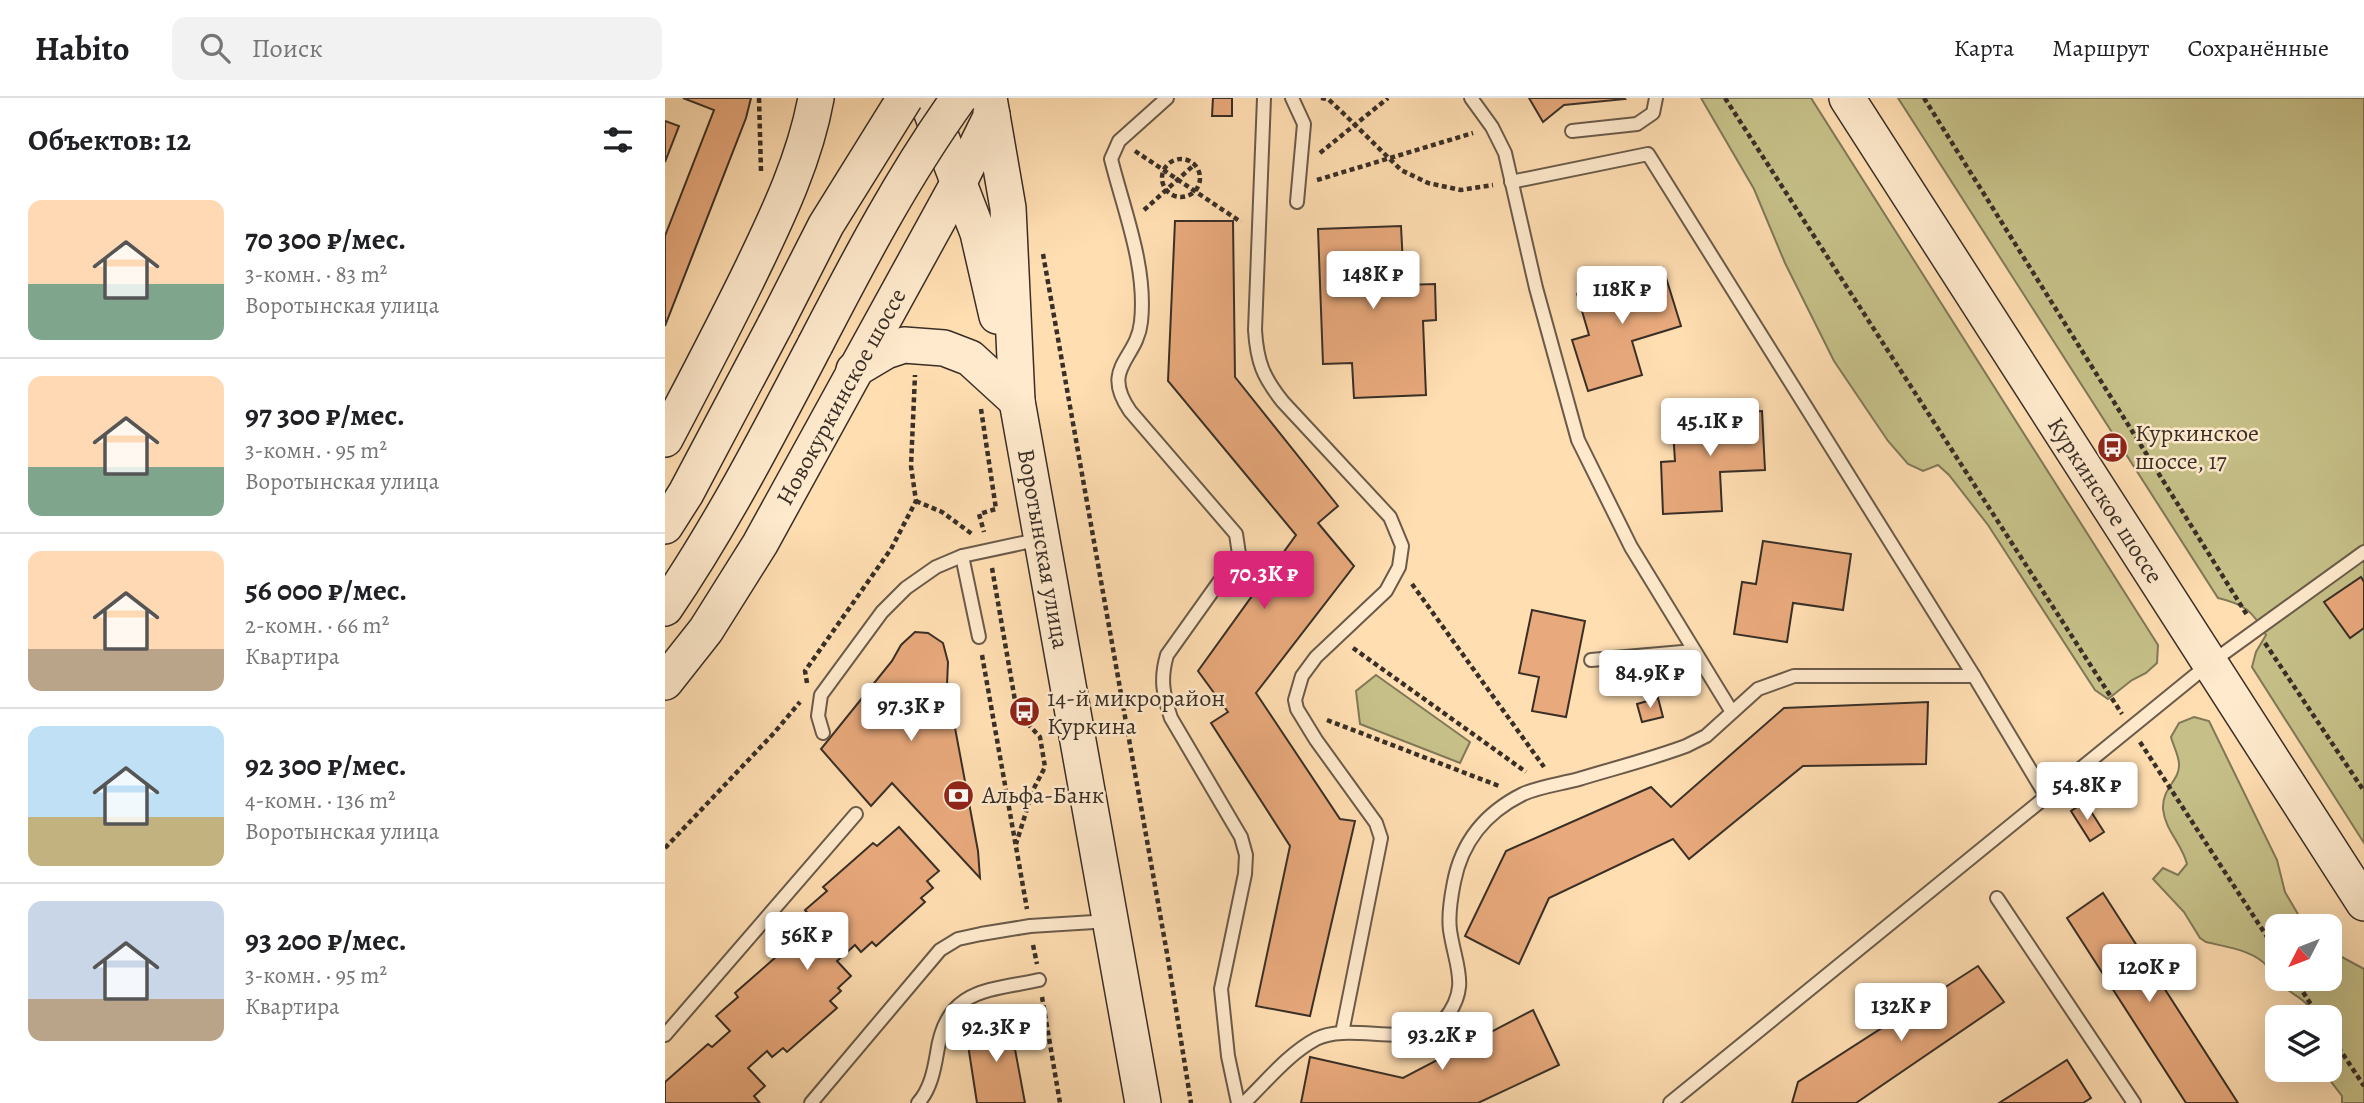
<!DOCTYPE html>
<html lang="ru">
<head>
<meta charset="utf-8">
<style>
	body { margin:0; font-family:Alegreya,serif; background:#f2f2f2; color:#202124; height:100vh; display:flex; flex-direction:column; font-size:26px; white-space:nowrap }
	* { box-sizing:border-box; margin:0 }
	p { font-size:23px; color:#757577 }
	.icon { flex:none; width:38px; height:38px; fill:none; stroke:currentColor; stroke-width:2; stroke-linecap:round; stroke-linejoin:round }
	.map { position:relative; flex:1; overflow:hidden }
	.sheet { display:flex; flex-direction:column; background:#fff; width:665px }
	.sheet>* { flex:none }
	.needle { width:46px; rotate:228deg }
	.buttons { position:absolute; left:1600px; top:816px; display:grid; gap:14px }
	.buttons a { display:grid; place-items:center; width:77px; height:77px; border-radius:14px; background:#fff; box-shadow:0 7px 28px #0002; font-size:35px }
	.price { position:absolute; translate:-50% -60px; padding:0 16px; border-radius:7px; background:#fff; color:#222; font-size:23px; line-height:46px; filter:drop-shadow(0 2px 4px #0008) }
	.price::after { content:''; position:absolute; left:50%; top:42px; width:21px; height:16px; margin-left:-10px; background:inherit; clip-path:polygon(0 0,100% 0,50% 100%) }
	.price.active { background:#db2777; color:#fff }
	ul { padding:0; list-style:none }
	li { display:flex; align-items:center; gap:21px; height:175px; padding:0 28px }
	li+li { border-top:2px solid #e0e0e0 }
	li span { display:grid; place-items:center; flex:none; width:196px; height:140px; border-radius:14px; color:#555 }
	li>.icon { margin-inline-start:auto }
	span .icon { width:84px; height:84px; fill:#fffc; stroke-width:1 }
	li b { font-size:30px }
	h2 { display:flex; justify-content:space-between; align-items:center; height:84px; padding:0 28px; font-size:30px }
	header { display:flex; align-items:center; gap:42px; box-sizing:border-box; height:98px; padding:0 35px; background:#fff; border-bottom:2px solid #e0e0e0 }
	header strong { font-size:33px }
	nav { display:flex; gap:38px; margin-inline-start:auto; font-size:24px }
	.search { width:490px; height:63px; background:#f2f2f2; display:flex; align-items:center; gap:18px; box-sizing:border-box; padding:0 24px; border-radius:14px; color:#757577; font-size:26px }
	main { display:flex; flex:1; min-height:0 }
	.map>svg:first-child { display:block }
	.green { fill:#c6c088; stroke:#807858; stroke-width:2 }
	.building { fill:#e8a97c; stroke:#392f27; stroke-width:2 }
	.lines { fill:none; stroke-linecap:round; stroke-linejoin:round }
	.lane-casing { stroke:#6a5b4a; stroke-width:16 }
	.secondary-casing { stroke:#392f27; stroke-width:38 }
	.path { stroke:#392f27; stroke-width:4.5; stroke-dasharray:5 3.5; stroke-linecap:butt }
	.lane { stroke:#ffeacd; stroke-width:12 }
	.secondary { stroke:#ffeacd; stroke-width:35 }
	.secondary-bridge-casing { stroke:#392f27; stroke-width:38; stroke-linecap:butt }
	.secondary-bridge { stroke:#ffeacd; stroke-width:35 }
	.labels { text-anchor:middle; stroke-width:5; stroke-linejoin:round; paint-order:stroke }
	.street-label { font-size:24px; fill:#392f27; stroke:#ffeacd }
	.poi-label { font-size:24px; fill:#392f27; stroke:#ffeacd; text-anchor:start }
</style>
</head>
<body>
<header>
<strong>Habito</strong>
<div class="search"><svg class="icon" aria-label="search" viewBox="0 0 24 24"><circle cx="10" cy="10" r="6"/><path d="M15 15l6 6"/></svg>Поиск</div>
<nav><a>Карта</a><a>Маршрут</a><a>Сохранённые</a></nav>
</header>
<main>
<section class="sheet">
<h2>Объектов: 12<svg class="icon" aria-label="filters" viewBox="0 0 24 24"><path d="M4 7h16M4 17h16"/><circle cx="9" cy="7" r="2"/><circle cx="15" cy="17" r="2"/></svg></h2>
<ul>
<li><span style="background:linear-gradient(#ffd9b3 60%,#7fa58c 0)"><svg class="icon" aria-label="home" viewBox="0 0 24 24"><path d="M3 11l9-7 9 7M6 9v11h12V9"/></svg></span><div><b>70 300 ₽/мес.</b><p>3-комн. · 83 m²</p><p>Воротынская улица</p></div></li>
<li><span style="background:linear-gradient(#ffd9b3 65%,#7fa58c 0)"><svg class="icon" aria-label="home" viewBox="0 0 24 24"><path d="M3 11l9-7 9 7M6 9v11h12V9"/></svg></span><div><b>97 300 ₽/мес.</b><p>3-комн. · 95 m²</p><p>Воротынская улица</p></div></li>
<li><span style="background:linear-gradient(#ffd9b3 70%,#b9a48a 0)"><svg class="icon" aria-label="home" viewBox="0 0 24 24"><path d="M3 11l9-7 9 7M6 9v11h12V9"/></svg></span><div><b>56 000 ₽/мес.</b><p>2-комн. · 66 m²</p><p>Квартира</p></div></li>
<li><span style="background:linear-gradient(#bfe0f5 65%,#c2b280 0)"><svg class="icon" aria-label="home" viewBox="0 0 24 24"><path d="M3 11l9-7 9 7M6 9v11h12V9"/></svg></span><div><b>92 300 ₽/мес.</b><p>4-комн. · 136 m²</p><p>Воротынская улица</p></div></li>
<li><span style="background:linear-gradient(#c9d6e8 70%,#b9a48a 0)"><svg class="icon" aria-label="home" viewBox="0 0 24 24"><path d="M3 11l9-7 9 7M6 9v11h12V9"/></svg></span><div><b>93 200 ₽/мес.</b><p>3-комн. · 95 m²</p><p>Квартира</p></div></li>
</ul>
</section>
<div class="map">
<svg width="1699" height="1005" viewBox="0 0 1699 1005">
	<rect width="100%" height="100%" fill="#ffdeb2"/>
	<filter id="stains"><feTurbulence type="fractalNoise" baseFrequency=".00286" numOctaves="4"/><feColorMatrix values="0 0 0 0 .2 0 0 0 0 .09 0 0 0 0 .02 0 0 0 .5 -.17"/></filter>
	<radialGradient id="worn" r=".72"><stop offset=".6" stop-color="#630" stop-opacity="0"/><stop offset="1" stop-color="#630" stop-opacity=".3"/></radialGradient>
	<g class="green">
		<path d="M 1036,0 L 1146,0 L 1493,547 L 1492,565 L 1481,575 L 1467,582 L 1443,601 L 1430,592 L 1323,427 L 1284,377 L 1273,367 L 1258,373 L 1243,366 L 1223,343 L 1169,263 L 1120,165 L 1089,91 Z"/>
		<path d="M 1233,0 L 1699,0 L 1699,745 L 1587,569 L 1591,554 L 1601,537 C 1588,513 1579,506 1553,500 Z"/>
		<path d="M 711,577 L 805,644 L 795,665 L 695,626 L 691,593 Z"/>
		<path d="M 1529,619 L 1544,623 L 1612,762 L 1620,794 L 1640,828 L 1612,828 L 1612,880 L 1664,880 L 1664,852 L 1699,871 L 1699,1005 L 1677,1005 L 1677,998 L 1658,973 L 1664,971 L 1664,919 L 1650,919 C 1643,902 1631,899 1619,889 C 1611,883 1609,875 1602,868 C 1588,852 1561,849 1541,844 L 1535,840 L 1519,814 L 1488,781 L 1498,770 L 1513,777 L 1522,766 C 1517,746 1500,732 1498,711 C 1497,689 1515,683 1514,666 C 1514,658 1508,647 1506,639 L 1514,625 Z"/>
	</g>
	<g class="building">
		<path d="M 18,0 L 86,0 L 81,20 L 0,228 L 0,138 L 49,12 Z"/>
		<path d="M 548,0 L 567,0 L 567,18 L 547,18 Z"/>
		<path d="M 864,0 L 959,0 L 960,1 L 899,7 L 878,24 Z"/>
		<path d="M 0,23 L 14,28 L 0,64 Z"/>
		<path d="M 510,123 L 568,123 L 570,279 L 673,408 L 653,425 L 689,468 L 591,595 L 675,721 L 690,723 L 645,918 L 591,908 L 625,748 L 546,625 L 563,614 L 533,573 L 631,437 L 503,283 Z"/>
		<path d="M 736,128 L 739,187 L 770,186 L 771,222 L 758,223 L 761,297 L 689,300 L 687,265 L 658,266 L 653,131 Z"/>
		<path d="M 998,170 L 1016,228 L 967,243 L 977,277 L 923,293 L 907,242 L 924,237 L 912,196 Z"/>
		<path d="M 1097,313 L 1100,372 L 1055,374 L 1057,413 L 998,416 L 996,364 L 1010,363 L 1007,318 Z"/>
		<path d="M 1098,443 L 1186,456 L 1178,512 L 1128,505 L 1122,544 L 1069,536 L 1077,484 L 1091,486 Z"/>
		<path d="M 1696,479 L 1699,484 L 1699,530 L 1685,540 L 1659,504 Z"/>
		<path d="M 867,512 L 920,523 L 901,619 L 867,613 L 874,579 L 854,575 Z"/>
		<path d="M 250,534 L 263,535 L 278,545 L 283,564 L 282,587 L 313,753 L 315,780 L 227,685 L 206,708 L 156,651 L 227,563 L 236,547 Z"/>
		<path d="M 993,600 L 998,619 L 977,624 L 972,606 Z"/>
		<path d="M 1263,604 L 1261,666 L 1138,668 L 1024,761 L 1008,741 L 884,800 L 854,866 L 800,838 L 841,753 L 986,689 L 1006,709 L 1119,610 Z"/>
		<path d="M 1420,704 L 1439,734 L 1425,743 L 1406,713 Z"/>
		<path d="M 234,729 L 274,773 L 262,783 L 268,790 L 256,800 L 260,804 L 211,848 L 207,844 L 196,854 L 190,847 L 172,863 L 186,878 L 173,890 L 176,893 L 165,903 L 172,910 L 122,954 L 118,950 L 107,959 L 102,953 L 83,970 L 100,988 L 89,998 L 95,1005 L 0,1005 L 0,984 L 43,946 L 47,949 L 65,933 L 51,918 L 73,899 L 70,895 L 120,851 L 123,855 L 153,828 L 140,812 L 162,793 L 158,789 L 208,745 L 212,748 Z"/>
		<path d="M 1438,795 L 1573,1005 L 1521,1005 L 1402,820 Z"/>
		<path d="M 1313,868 L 1339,904 L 1191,1005 L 1127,1005 L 1133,984 Z"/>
		<path d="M 868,912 L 894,967 L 813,1005 L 636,1005 L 645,959 L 738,980 Z"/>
		<path d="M 344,919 L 360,1005 L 312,1005 L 303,947 L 323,923 Z"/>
		<path d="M 1402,962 L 1426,1000 L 1418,1005 L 1334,1005 Z"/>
	</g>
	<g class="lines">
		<defs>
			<g id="lane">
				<path d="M 502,0 L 454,43 L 446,61 C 459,113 482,169 476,224 C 472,262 435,269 465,313 L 571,436 L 574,456 L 502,557 C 495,581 498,596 506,620 L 576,739 L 581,757 L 580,776 L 556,891 L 563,958 L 573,1005"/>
				<path d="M 599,0 L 590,232 C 592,264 598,279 618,304 L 725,419 L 737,448 L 734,469 L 721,493 L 651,559 L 637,578 L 630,602 L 632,611 L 651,642 L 711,725 L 716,740 L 677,935"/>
				<path d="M 627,0 L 639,26 L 632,104"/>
				<path d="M 806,0 L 827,29 L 840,55 L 871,190 L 913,342 L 966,449 L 1067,614"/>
				<path d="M 907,33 L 972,26 L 988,15 L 991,0"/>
				<path d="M 846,84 L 983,56 L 1309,578"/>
				<path d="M 297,458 L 314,539"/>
				<path d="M 926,562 L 1029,553"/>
				<path d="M 158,635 L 153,618 L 156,597 L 217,514 L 241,490 L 271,469 L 297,458 L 376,441"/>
				<path d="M 1332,800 L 1469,1005"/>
				<path d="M 0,937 L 191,716"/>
				<path d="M 146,1005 L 275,852 L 293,841 L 316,836 L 365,828 L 445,823"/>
				<path d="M 253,1005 C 265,992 269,973 272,955 C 281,891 321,893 374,882"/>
				<path d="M 579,1005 C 601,984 623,956 651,941 C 685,923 753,953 779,922 C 806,889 790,868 785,832 C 783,817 786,799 789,784 C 797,743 820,715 858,696 C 876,688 896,686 914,681 C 950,670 986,661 1021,648 L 1041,638 L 1093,591 L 1129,578 L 1309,578 L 1381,698"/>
				<path d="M 1005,1005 L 1544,566 L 1699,454"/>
			</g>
			<g id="secondary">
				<path d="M 261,0 L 313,135 L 332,218"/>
				<path id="s1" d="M 324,0 L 343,110 L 352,303 L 478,1005"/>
				<path id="s2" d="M 1182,0 L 1699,805"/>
				<path d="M 189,272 L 221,253 L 239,247 L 279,250 L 305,260 L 352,303"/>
				<path d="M 0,341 C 30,284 60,227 88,169 C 114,115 140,60 151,0"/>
				<path d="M 0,428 L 21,395 L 110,227"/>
				<path d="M 0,510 C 57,426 103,337 150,247"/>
				<path id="s3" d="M 0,584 L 41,532 L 95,446 L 294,84 L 327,17"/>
			</g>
		</defs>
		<use href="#lane" class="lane-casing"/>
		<use href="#secondary" class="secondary-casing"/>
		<g class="path">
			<path d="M 94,0 L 96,73"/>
			<path d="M 656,0 L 663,1 L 678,15 L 736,72 L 763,85 L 796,92 L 828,87"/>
			<path d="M 1060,0 L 1457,616"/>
			<path d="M 1259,0 L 1582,517"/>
			<path d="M 470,53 L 576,124"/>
			<path d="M 655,55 L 723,0"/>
			<circle cx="516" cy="80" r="19"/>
			<path d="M 652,82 L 808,35"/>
			<path d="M 479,112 L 530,66"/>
			<path d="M 378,156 L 503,861 L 526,1005"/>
			<path d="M 316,311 L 331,411 L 314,416 L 319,434"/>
			<path d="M 251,403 L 277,414 L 307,436"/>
			<path d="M 327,470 L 352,614 L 375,639 L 380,669 L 368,692 L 351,746"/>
			<path d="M 747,486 L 879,669"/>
			<path d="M 1600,545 L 1699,693"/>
			<path d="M 688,550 L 861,674"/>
			<path d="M 317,557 L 362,811"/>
			<path d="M 142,585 L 140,573 L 226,451 L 251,403 L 246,368 L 250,277"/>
			<path d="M 662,622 L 834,688"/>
			<path d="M 1475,644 L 1612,854"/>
			<path d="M 0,750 L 109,635 L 135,604"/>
			<path d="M 368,847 L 372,866"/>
			<path d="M 1629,880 L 1654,919"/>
			<path d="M 377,899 L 395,1005"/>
			<path d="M 1664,935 L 1699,988"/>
		</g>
		<use href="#lane" class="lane"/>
		<use href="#secondary" class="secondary"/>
		<defs>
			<g id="secondary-bridge">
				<path d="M 110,227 L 161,127 L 240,0"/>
				<path d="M 150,247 C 194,162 238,78 294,0"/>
			</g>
		</defs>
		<use href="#secondary-bridge" class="secondary-bridge-casing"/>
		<use href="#secondary-bridge" class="secondary-bridge"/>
	</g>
	<defs>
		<symbol id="bus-disc" viewBox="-11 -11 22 22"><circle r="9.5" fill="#8f2418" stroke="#ffeacd"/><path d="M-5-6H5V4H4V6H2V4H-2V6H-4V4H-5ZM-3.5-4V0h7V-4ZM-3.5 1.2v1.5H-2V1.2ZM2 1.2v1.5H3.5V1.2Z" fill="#fff"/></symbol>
		<symbol id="bank-disc" viewBox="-11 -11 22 22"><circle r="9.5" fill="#8f2418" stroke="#ffeacd"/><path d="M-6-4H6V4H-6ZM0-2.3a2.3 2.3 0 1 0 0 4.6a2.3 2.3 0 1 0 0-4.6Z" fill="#fff"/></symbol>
	</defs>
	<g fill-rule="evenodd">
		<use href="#bus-disc" x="1430" y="332" width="35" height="35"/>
		<use href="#bus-disc" x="342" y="596" width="35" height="35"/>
		<use href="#bank-disc" x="276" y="680" width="35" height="35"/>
	</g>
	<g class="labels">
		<g class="street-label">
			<text dy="8" stroke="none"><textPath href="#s3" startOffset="336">Новокуркинское шоссе</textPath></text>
			<text dy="8" stroke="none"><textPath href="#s2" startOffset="478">Куркинское шоссе</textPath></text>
			<text dy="8" stroke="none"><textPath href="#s1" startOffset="455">Воротынская улица</textPath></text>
		</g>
		<g class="poi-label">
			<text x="1470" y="343">Куркинское<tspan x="1470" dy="28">шоссе, 17</tspan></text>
			<text x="382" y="608">14-й микрорайон<tspan x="382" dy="28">Куркина</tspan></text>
			<text x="317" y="705">Альфа-Банк</text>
		</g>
	</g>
	<rect width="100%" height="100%" filter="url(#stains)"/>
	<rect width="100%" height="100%" fill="url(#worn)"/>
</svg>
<div class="buttons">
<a><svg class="needle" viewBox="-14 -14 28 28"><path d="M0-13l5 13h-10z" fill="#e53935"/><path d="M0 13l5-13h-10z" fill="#757577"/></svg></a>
<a><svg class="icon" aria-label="layers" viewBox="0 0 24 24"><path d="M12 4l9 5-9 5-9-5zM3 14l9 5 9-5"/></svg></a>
</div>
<b class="price" style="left:708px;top:213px">148K ₽</b>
<b class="price" style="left:957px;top:228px">118K ₽</b>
<b class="price" style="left:1045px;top:360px">45.1K ₽</b>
<b class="price active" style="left:599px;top:513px">70.3K ₽</b>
<b class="price" style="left:985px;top:612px">84.9K ₽</b>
<b class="price" style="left:246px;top:645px">97.3K ₽</b>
<b class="price" style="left:1422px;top:724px">54.8K ₽</b>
<b class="price" style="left:142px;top:874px">56K ₽</b>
<b class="price" style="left:1484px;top:906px">120K ₽</b>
<b class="price" style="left:1236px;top:945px">132K ₽</b>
<b class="price" style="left:331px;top:966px">92.3K ₽</b>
<b class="price" style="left:777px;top:974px">93.2K ₽</b>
</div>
</main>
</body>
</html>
